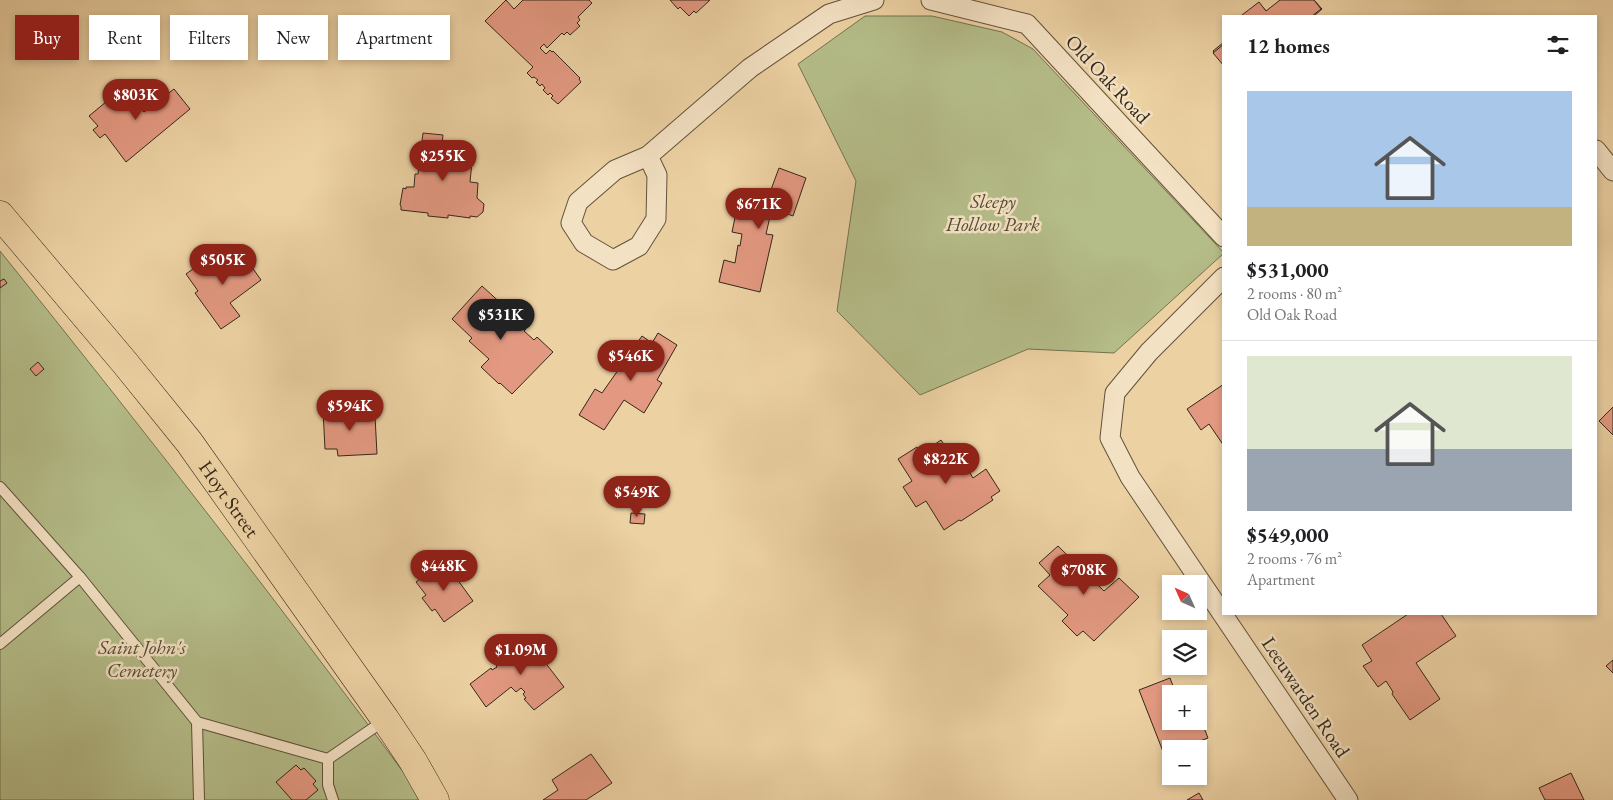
<!DOCTYPE html>
<html lang="en">
<head>
<meta charset="utf-8">
<style>
	body { margin:0; font-family:"EB Garamond",serif; background:#f6f6f6; color:#202124; height:100vh; display:flex; flex-direction:column; font-size:19px; white-space:nowrap }
	* { box-sizing:border-box; margin:0 }
	p { font-size:16px; color:#757577 }
	.icon { flex:none; width:28px; height:28px; fill:none; stroke:currentColor; stroke-width:2; stroke-linecap:round; stroke-linejoin:round }
	.map { position:relative; flex:1; overflow:hidden }
	.details { position:absolute; left:1222px; top:15px; width:375px; height:600px; display:flex; flex-direction:column; background:#fff; border-radius:0px; box-shadow:0 2px 8px #0003 }
	.details>* { flex:none }
	.guide { position:absolute; left:15px; top:15px; width:475px; height:45px; display:flex; gap:10px }
	.needle { width:32px; rotate:315deg }
	.tools { position:absolute; left:1162px; top:575px; display:grid; gap:10px }
	.tools a { display:grid; place-items:center; width:45px; height:45px; border-radius:0px; background:#fff; box-shadow:0 2px 8px #0003; font-size:25px }
	.price { position:absolute; translate:-50% -42px; padding:0 11px; border-radius:18px; background:#8f2418; color:#fff; font-size:16px; line-height:32px; filter:drop-shadow(0 1px 2px #0008) }
	.price::after { content:''; position:absolute; left:50%; top:30px; width:15px; height:11px; margin-left:-8px; background:inherit; clip-path:polygon(0 0,100% 0,50% 100%) }
	.price.on { background:#222; color:#fff }
	ul { padding:0; list-style:none }
	li { display:grid; align-content:center; gap:10px; height:265px; padding:0 25px }
	li+li { border-top:1px solid #e0e0e0 }
	li span { display:grid; place-items:center; height:155px; border-radius:0px; color:#555 }
	li>.icon { margin-inline-start:auto }
	span .icon { width:90px; height:90px; fill:#fffc; stroke-width:1 }
	li b { font-size:21px }
	h2 { display:flex; justify-content:space-between; align-items:center; height:60px; padding:0 25px; font-size:21px }
	.pill { padding:0 18px; border-radius:0px; background:#fff; box-shadow:0 2px 8px #0003; font-size:18px; line-height:45px }
	.pill.on { background:#8f2418; color:#fff }
	.map>svg:first-child { display:block }
	.green { fill:#b4bc88; stroke:#747250 }
	.building { fill:#e39981; stroke:#342719 }
	.lines { fill:none; stroke-linecap:round; stroke-linejoin:round }
	.lane-casing { stroke:#62523c; stroke-width:12 }
	.street-casing { stroke:#62523c; stroke-width:21 }
	.primary-casing { stroke:#342719; stroke-width:29 }
	.lane { stroke:#f3e1c3; stroke-width:10 }
	.street { stroke:#f3e1c3; stroke-width:19 }
	.primary { stroke:#ecd1a3; stroke-width:28 }
	.labels { text-anchor:middle; stroke-width:5; stroke-linejoin:round; paint-order:stroke }
	.street-label { font-size:20px; fill:#342719; stroke:#f3e1c3 }
	.park-label { font-size:20px; font-style:italic; fill:#544c35; stroke:#f3e1c3 }
</style>
</head>
<body>
<div class="map">
<svg width="1613" height="800" viewBox="0 0 1613 800">
	<rect width="100%" height="100%" fill="#ecd1a3"/>
	<filter id="stains"><feTurbulence type="fractalNoise" baseFrequency=".004" numOctaves="4"/><feColorMatrix values="0 0 0 0 .2 0 0 0 0 .09 0 0 0 0 .02 0 0 0 .5 -.17"/></filter>
	<radialGradient id="worn" r=".72"><stop offset=".6" stop-color="#630" stop-opacity="0"/><stop offset="1" stop-color="#630" stop-opacity=".3"/></radialGradient>
	<g class="green">
		<path d="M 865,16 L 932,16 L 1002,32 L 1033,49 L 1224,253 L 1114,353 L 1028,349 L 920,395 L 837,311 L 856,181 L 798,64 Z"/>
		<path d="M 0,251 C 145,431 287,614 424,800 L 0,800 Z"/>
	</g>
	<g class="building">
		<path d="M 506,0 L 514,9 L 523,0 L 589,0 L 592,3 L 578,17 L 580,20 L 577,23 L 580,26 L 570,35 L 567,32 L 564,35 L 562,33 L 547,48 L 544,44 L 540,48 L 546,54 L 550,50 L 552,52 L 553,51 L 580,78 L 579,79 L 581,82 L 558,104 L 551,98 L 553,96 L 550,93 L 548,95 L 543,90 L 545,88 L 542,84 L 540,86 L 536,82 L 538,80 L 534,77 L 532,78 L 527,73 L 533,67 L 485,21 Z"/>
		<path d="M 670,0 L 710,0 L 696,13 L 694,11 L 689,16 L 680,7 L 678,9 Z"/>
		<path d="M 1279,0 L 1314,0 L 1322,9 L 1314,16 L 1243,16 L 1259,3 L 1267,12 L 1280,1 Z"/>
		<path d="M 1280,0 L 1314,0 L 1321,9 L 1312,16 L 1243,16 L 1242,15 L 1259,2 L 1266,11 Z"/>
		<path d="M 1224,42 L 1224,65 L 1213,51 Z"/>
		<path d="M 1224,44 L 1224,66 L 1213,53 Z"/>
		<path d="M 124,87 L 144,112 L 174,89 L 190,109 L 126,162 L 105,134 L 100,138 L 93,130 L 98,126 L 89,116 Z"/>
		<path d="M 423,133 L 443,135 L 442,145 L 471,148 L 470,162 L 472,162 L 470,182 L 478,183 L 477,198 L 484,204 L 483,212 L 477,217 L 470,216 L 470,218 L 448,215 L 448,218 L 428,216 L 428,213 L 401,210 L 401,206 L 400,205 L 403,188 L 406,189 L 406,187 L 414,187 L 415,174 L 418,174 Z"/>
		<path d="M 779,168 L 806,178 L 793,216 L 772,208 L 766,234 L 773,235 L 760,292 L 719,282 L 724,260 L 735,263 L 738,245 L 740,246 L 742,234 L 732,232 L 741,189 L 769,195 Z"/>
		<path d="M 242,253 L 261,280 L 230,303 L 240,316 L 221,329 L 195,293 L 198,291 L 186,274 L 211,256 L 220,269 Z"/>
		<path d="M 4,279 L 7,283 L 0,288 L 0,281 Z"/>
		<path d="M 482,286 L 505,307 L 501,312 L 502,311 L 509,318 L 511,315 L 526,329 L 524,331 L 534,340 L 537,337 L 553,352 L 512,394 L 500,383 L 499,384 L 481,367 L 489,359 L 469,341 L 472,338 L 452,319 Z"/>
		<path d="M 658,333 L 677,345 L 657,380 L 662,383 L 644,413 L 624,400 L 604,430 L 579,415 L 595,389 L 602,393 L 642,336 L 652,343 Z"/>
		<path d="M 38,362 L 44,369 L 36,376 L 30,369 Z"/>
		<path d="M 1224,384 L 1224,446 L 1209,424 L 1201,430 L 1187,409 Z"/>
		<path d="M 359,407 L 360,417 L 375,416 L 377,454 L 338,456 L 337,449 L 325,449 L 323,409 Z"/>
		<path d="M 1613,407 L 1613,435 L 1599,421 Z"/>
		<path d="M 941,440 L 951,455 L 953,454 L 960,465 L 964,463 L 973,478 L 986,469 L 1000,491 L 991,497 L 993,500 L 961,521 L 959,520 L 944,530 L 926,501 L 916,507 L 903,487 L 912,481 L 898,459 L 917,447 L 921,454 Z"/>
		<path d="M 631,513 L 645,514 L 644,524 L 630,523 Z"/>
		<path d="M 1058,546 L 1104,591 L 1119,578 L 1139,597 L 1094,641 L 1083,631 L 1077,636 L 1062,621 L 1068,615 L 1038,586 L 1050,575 L 1039,563 Z"/>
		<path d="M 444,561 L 473,601 L 444,622 L 435,609 L 432,611 L 422,598 L 426,595 L 416,582 Z"/>
		<path d="M 1408,614 L 1441,614 L 1456,636 L 1416,663 L 1440,699 L 1410,720 L 1392,694 L 1393,692 L 1386,681 L 1378,687 L 1363,666 L 1372,661 L 1362,645 Z"/>
		<path d="M 538,634 L 550,650 L 541,657 L 564,687 L 534,710 L 524,699 L 526,698 L 523,694 L 525,692 L 521,688 L 516,692 L 511,687 L 486,707 L 470,684 L 491,668 L 492,670 L 497,667 L 496,666 Z"/>
		<path d="M 1613,660 L 1613,673 L 1606,666 Z"/>
		<path d="M 1170,678 L 1176,694 L 1171,694 L 1171,721 L 1199,721 L 1199,715 L 1208,738 L 1178,749 L 1171,749 L 1171,751 L 1164,754 L 1139,690 Z"/>
		<path d="M 591,754 L 612,783 L 586,800 L 543,800 L 558,790 L 552,780 Z"/>
		<path d="M 296,765 L 301,770 L 304,768 L 316,781 L 313,784 L 318,790 L 306,800 L 292,800 L 276,782 Z"/>
		<path d="M 1571,773 L 1584,800 L 1545,800 L 1539,788 Z"/>
		<path d="M 1199,793 L 1203,800 L 1187,800 Z"/>
	</g>
	<g class="lines">
		<defs>
			<g id="lane">
				<path d="M 0,487 L 80,577 L 0,644"/>
				<path d="M 80,577 L 197,722 L 328,759 L 385,720"/>
				<path d="M 197,722 L 199,800"/>
				<path d="M 328,759 L 328,785 L 333,800"/>
			</g>
			<g id="street">
				<path d="M 931,0 L 1027,24 L 1224,237"/>
				<path d="M 1596,150 L 1613,171"/>
				<path d="M 648,156 L 657,175 L 656,219 L 639,246 L 613,260 L 584,243 L 571,223 L 578,202 L 615,170 Z"/>
				<path d="M 648,156 L 750,68 L 829,14 L 874,0"/>
				<path d="M 1224,277 L 1149,352 L 1115,393 L 1110,438 L 1130,477 L 1348,800"/>
			</g>
			<g id="primary">
				<path id="s1" d="M 0,215 L 125,363 L 189,442 L 385,719 L 413,761 L 435,800"/>
			</g>
		</defs>
		<use href="#lane" class="lane-casing"/>
		<use href="#street" class="street-casing"/>
		<use href="#primary" class="primary-casing"/>
		<use href="#lane" class="lane"/>
		<use href="#street" class="street"/>
		<use href="#primary" class="primary"/>
	</g>
	<g class="labels">
		<g class="street-label">
			<text transform="translate(1108 79) rotate(47)" y="7">Old Oak Road</text>
			<text dy="7" stroke="none"><textPath href="#s1" startOffset="365">Hoyt Street</textPath></text>
			<text transform="translate(1306 697) rotate(56)" y="7">Leeuwarden Road</text>
		</g>
		<g class="park-label">
			<text x="993" y="208">Sleepy<tspan x="993" dy="23">Hollow Park</tspan></text>
			<text x="142" y="654">Saint John's<tspan x="142" dy="23">Cemetery</tspan></text>
		</g>
	</g>
	<rect width="100%" height="100%" filter="url(#stains)"/>
	<rect width="100%" height="100%" fill="url(#worn)"/>
</svg>
<div class="tools">
<a><svg class="needle" viewBox="-14 -14 28 28"><path d="M0-13l5 13h-10z" fill="#e53935"/><path d="M0 13l5-13h-10z" fill="#757577"/></svg></a>
<a><svg class="icon" aria-label="layers" viewBox="0 0 24 24"><path d="M12 4l9 5-9 5-9-5zM3 14l9 5 9-5"/></svg></a>
<a>+</a>
<a>−</a>
</div>
<b class="price" style="left:136px;top:121px">$803K</b>
<b class="price" style="left:443px;top:182px">$255K</b>
<b class="price" style="left:759px;top:230px">$671K</b>
<b class="price" style="left:223px;top:286px">$505K</b>
<b class="price on" style="left:501px;top:341px">$531K</b>
<b class="price" style="left:631px;top:382px">$546K</b>
<b class="price" style="left:350px;top:432px">$594K</b>
<b class="price" style="left:946px;top:485px">$822K</b>
<b class="price" style="left:637px;top:518px">$549K</b>
<b class="price" style="left:444px;top:592px">$448K</b>
<b class="price" style="left:1084px;top:596px">$708K</b>
<b class="price" style="left:521px;top:676px">$1.09M</b>
<div class="guide">
<a class="pill on">Buy</a>
<a class="pill">Rent</a>
<a class="pill">Filters</a>
<a class="pill">New</a>
<a class="pill">Apartment</a>
</div>
<section class="details">
<h2>12 homes<svg class="icon" aria-label="filters" viewBox="0 0 24 24"><path d="M4 7h16M4 17h16"/><circle cx="9" cy="7" r="2"/><circle cx="15" cy="17" r="2"/></svg></h2>
<ul>
<li><span style="background:linear-gradient(#a9c7e8 75%,#c2b280 0)"><svg class="icon" aria-label="home" viewBox="0 0 24 24"><path d="M3 11l9-7 9 7M6 9v11h12V9"/></svg></span><div><b>$531,000</b><p>2 rooms · 80 m²</p><p>Old Oak Road</p></div></li>
<li><span style="background:linear-gradient(#dfe7d0 60%,#9aa5b1 0)"><svg class="icon" aria-label="home" viewBox="0 0 24 24"><path d="M3 11l9-7 9 7M6 9v11h12V9"/></svg></span><div><b>$549,000</b><p>2 rooms · 76 m²</p><p>Apartment</p></div></li>
</ul>
</section>
</div>
</body>
</html>
